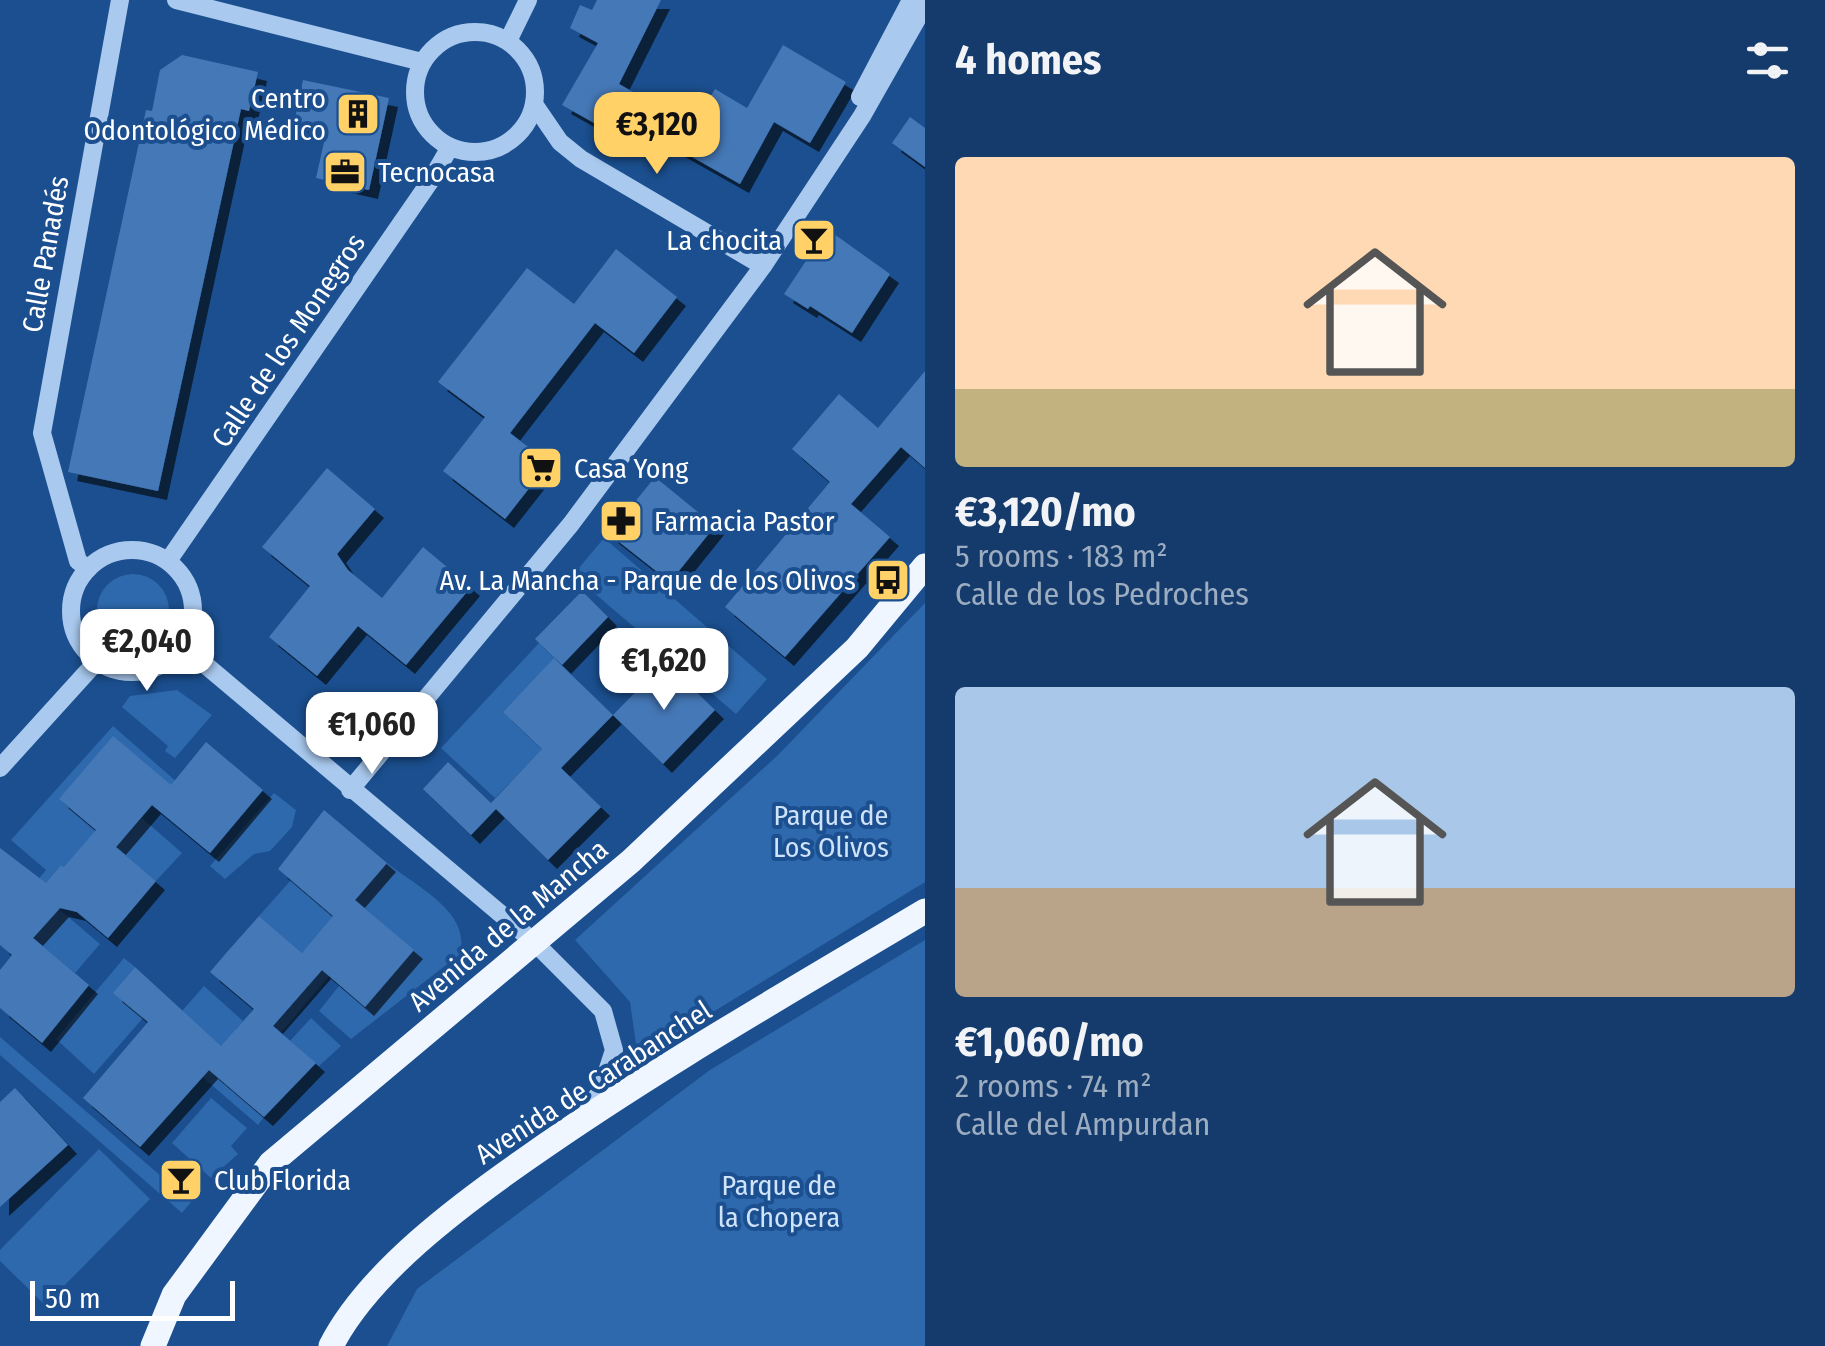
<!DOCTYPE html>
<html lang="en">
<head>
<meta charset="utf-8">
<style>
	body { margin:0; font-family:"Fira Sans Condensed",sans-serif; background:#1d4271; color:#f1f3f6; height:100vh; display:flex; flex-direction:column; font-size:38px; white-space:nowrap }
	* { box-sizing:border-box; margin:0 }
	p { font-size:32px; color:#9dadc1 }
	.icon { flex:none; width:55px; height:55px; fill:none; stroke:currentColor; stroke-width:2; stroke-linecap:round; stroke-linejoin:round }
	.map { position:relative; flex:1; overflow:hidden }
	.drawer { display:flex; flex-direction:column; background:#143b6b; width:900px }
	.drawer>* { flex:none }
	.scale { position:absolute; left:30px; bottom:25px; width:205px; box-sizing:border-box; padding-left:10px; border:5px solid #fff; border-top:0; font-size:28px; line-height:35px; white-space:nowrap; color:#fff; -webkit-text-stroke:8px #1b4f8f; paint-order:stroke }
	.price { position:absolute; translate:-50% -85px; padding:0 22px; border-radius:20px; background:#fff; color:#222; font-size:32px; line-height:65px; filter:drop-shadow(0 2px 5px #0008) }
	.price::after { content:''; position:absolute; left:50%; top:60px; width:30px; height:22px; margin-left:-15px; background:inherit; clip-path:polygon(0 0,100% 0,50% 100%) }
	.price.on { background:#ffd166; color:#111 }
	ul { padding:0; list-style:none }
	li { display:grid; align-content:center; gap:20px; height:530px; padding:0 30px }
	li span { display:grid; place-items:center; height:310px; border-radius:10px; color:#555 }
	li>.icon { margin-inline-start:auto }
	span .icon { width:180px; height:180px; fill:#fffc; stroke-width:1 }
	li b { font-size:42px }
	h2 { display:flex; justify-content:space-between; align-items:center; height:120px; padding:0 30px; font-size:42px }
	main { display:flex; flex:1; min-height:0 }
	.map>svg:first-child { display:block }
	.green { fill:#2e69ad }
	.building { fill:#4478b7; filter:url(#shadow) }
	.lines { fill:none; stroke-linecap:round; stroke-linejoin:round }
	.minor { stroke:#a9c9ee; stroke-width:18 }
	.major { stroke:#f0f6ff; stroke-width:25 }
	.labels { text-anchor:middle; stroke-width:8; stroke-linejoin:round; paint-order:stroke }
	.poi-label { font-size:28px; fill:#fff; stroke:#1b4f8f; text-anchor:start }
	.street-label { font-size:28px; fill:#fff; stroke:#1b4f8f }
	.park-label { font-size:28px; fill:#cfe3fa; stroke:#1b4f8f }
</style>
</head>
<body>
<main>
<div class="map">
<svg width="925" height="1346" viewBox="0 0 925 1346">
	<defs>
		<filter id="shadow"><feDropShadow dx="9" dy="9" stdDeviation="0" flood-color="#0009"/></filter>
	</defs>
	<rect width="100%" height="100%" fill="#1b4f8f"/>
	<g class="green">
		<path d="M 604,538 L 767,679 L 736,714 L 573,575 Z"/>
		<circle cx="133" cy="610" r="36"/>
		<path d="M 925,603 L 925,882 L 638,1058 L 630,1002 L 575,940 L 777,756 Z"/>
		<path d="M 539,643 L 555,658 L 503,712 L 558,733 L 495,798 L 441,748 Z"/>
		<path d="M 177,690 L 212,715 L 175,758 L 165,751 L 168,746 L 122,707 L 130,696 Z"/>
		<path d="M 113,726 L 178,783 L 174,788 L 59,799 L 96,831 L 66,868 L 61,865 L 37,894 L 30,889 L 46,870 L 11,840 Z"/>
		<path d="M 274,793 L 296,810 L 292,827 L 270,851 L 254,854 L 225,879 L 210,866 Z"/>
		<path d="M 142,818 L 182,853 L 156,881 L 116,847 Z"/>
		<path d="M 387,863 C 414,885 474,913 459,955 L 351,1039 L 319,1011 L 339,986 L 365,1007 L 413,951 L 352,897 Z"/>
		<path d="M 291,880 L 336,919 L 302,953 L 259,916 Z"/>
		<path d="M 59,909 L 100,944 L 75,973 L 30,936 Z"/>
		<path d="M 925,940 L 925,1346 L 387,1346 L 417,1289 L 710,1070 Z"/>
		<path d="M 124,958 L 135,967 L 119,986 L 130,995 L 143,1018 L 94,1074 L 56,1039 Z"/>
		<path d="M 330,961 L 337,967 L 273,1042 L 265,1036 Z"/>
		<path d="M 204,986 L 243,1021 L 236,1029 L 240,1033 L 224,1049 L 182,1011 Z"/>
		<path d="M 311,1018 L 341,1046 L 319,1066 L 290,1041 Z"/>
		<path d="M 0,1037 L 191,1202 L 182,1213 L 0,1055 Z"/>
		<path d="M 198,1060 L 264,1117 L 258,1125 L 192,1068 Z"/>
		<path d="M 211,1098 L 247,1128 L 231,1146 L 238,1154 L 211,1178 L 172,1143 Z"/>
		<path d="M 99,1149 L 150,1199 L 45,1305 L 0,1261 L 0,1250 Z"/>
	</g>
	<g class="building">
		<path d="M 597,0 L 661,0 L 619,84 L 693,126 L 715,89 L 747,108 L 783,45 L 846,82 L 810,143 L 774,122 L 740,184 L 646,131 L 637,147 L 562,105 L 598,43 L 570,28 L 580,5 L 592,10 Z"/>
		<path d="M 182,55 L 258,72 L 249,111 L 241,109 L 158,491 L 68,472 L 146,110 L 152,111 L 160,70 Z"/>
		<path d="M 303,80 L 389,98 L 369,190 L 316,178 L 327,129 L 294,123 Z"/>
		<path d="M 910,117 L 925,128 L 925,167 L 892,143 Z"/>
		<path d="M 827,229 L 890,274 L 852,333 L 810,306 L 808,309 L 784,294 Z"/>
		<path d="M 616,249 L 677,297 L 634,353 L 595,323 L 510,433 L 549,463 L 505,519 L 443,471 L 485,417 L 438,382 L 527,268 L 574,304 Z"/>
		<path d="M 925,371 L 925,468 L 901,447 L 851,504 L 890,537 L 785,657 L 725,607 L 830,482 L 792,449 L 839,394 L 878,428 Z"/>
		<path d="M 327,468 L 375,509 L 337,554 L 348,570 L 382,598 L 423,547 L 471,587 L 406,665 L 358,626 L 317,676 L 269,637 L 310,586 L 262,547 Z"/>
		<path d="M 655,477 L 715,526 L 670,582 L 609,534 Z"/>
		<path d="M 582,591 L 608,617 L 562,665 L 535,639 Z"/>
		<path d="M 554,658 L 613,715 L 561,768 L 601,807 L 548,860 L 496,809 L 471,835 L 423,789 L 448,762 L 491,803 L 542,749 L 503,712 Z"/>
		<path d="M 665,662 L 715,710 L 663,764 L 613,715 Z"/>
		<path d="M 113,736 L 171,785 L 206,742 L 263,790 L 210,853 L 152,805 L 116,847 L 156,881 L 108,938 L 77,912 L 60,908 L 33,938 L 89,985 L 42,1043 L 0,1008 L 0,970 L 12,955 L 0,945 L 0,848 L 46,883 L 61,865 L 64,867 L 96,830 L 59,799 Z"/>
		<path d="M 324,810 L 387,863 L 355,900 L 414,950 L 365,1007 L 322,970 L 273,1026 L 316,1063 L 264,1117 L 209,1070 L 140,1147 L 83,1098 L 148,1022 L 113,993 L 135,967 L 221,1046 L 254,1009 L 210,972 L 227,952 L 259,916 L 302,953 L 333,916 L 278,869 Z"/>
		<path d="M 15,1088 L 68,1145 L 0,1207 L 0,1102 Z"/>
	</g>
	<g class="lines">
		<g class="minor">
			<path d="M 176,0 L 422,62"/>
			<circle cx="475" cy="92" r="60"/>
			<path d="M 508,41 L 528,0"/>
			<path d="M 860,97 L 911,0"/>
			<path d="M 534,104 L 560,142 L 581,159 L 763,266"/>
			<circle cx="132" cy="611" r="61"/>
			<path d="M 168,561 L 431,180 L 450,147"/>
			<path d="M 88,569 L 78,561 L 42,433 L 120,0"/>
			<path d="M 183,646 L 534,942 L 603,1011 L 614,1050 L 600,1093 L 584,1111"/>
			<path d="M 0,768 L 97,661"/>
			<path d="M 350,790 L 571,524 L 763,266 L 862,116 L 925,5"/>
		</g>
		<g class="major">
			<path d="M 153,1346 L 174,1295 L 271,1163 L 631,861 L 857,648 L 925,566"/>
			<path d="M 331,1346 C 368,1273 460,1205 526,1159 C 654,1069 791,991 925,911"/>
		</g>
	</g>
	<defs>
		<symbol id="building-square" viewBox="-11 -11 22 22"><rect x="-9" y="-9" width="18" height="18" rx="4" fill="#ffd166" stroke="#1b4f8f"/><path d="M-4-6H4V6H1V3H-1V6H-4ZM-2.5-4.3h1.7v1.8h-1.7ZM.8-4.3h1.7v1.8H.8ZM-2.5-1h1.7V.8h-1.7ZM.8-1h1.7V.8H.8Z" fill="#111"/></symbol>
		<symbol id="office-square" viewBox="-11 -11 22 22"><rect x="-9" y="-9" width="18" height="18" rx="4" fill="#ffd166" stroke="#1b4f8f"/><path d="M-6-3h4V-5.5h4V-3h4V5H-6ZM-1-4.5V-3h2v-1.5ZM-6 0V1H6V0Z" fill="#111"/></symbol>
		<symbol id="bar-square" viewBox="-11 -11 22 22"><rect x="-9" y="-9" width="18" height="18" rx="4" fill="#ffd166" stroke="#1b4f8f"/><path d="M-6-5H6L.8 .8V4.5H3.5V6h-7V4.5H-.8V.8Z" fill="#111"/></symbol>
		<symbol id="supermarket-square" viewBox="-11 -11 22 22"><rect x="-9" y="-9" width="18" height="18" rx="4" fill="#ffd166" stroke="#1b4f8f"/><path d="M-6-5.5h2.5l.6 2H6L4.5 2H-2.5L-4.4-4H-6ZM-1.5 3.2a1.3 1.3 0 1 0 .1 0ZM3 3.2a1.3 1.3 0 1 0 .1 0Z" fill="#111"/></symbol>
		<symbol id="pharmacy-square" viewBox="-11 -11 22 22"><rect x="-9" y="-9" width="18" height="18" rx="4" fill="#ffd166" stroke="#1b4f8f"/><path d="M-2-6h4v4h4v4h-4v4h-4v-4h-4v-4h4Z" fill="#111"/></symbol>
		<symbol id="bus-square" viewBox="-11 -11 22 22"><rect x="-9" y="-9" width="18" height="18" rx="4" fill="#ffd166" stroke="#1b4f8f"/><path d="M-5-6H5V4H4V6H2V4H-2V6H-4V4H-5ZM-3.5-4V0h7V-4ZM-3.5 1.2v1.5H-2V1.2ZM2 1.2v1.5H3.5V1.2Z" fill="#111"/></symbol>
	</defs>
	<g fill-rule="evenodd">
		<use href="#building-square" x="333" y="89" width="50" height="50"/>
		<use href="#office-square" x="320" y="147" width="50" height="50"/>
		<use href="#bar-square" x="789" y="215" width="50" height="50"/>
		<use href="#supermarket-square" x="516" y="443" width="50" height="50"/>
		<use href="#pharmacy-square" x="596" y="496" width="50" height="50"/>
		<use href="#bus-square" x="863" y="555" width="50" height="50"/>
		<use href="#bar-square" x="156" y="1155" width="50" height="50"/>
	</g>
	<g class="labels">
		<g class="poi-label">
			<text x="326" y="108" text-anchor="end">Centro<tspan x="326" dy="32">Odontológico Médico</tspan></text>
			<text x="378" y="182">Tecnocasa</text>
			<text x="782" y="250" text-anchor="end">La chocita</text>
			<text x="574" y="478">Casa Yong</text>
			<text x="654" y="531">Farmacia Pastor</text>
			<text x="856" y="590" text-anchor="end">Av. La Mancha - Parque de los Olivos</text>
			<text x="214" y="1190">Club Florida</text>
		</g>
		<g class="street-label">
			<text transform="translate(45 254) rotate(-80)" y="10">Calle Panadés</text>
			<text transform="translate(288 340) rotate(-56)" y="10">Calle de los Monegros</text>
			<text transform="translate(508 925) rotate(-40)" y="10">Avenida de la Mancha</text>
			<text transform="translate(593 1082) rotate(-33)" y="10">Avenida de Carabanchel</text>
		</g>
		<g class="park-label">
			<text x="831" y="825">Parque de<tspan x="831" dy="32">Los Olivos</tspan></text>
			<text x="779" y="1195">Parque de<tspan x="779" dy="32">la Chopera</tspan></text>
		</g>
	</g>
</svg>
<div class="scale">50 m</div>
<b class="price on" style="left:657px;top:177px">€3,120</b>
<b class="price" style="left:147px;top:694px">€2,040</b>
<b class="price" style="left:664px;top:713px">€1,620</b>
<b class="price" style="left:372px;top:777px">€1,060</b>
</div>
<section class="drawer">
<h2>4 homes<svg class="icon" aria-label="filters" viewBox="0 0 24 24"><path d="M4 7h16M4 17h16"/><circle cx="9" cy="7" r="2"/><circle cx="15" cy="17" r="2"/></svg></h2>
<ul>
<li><span style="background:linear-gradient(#ffd9b3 75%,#c2b280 0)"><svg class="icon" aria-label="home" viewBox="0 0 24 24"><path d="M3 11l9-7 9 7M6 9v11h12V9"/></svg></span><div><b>€3,120/mo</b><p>5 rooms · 183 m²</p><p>Calle de los Pedroches</p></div></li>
<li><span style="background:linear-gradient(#a9c7e8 65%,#b9a48a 0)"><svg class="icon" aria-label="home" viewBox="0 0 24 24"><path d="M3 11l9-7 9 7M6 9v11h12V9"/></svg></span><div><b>€1,060/mo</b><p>2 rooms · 74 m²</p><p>Calle del Ampurdan</p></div></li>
</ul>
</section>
</main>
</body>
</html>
